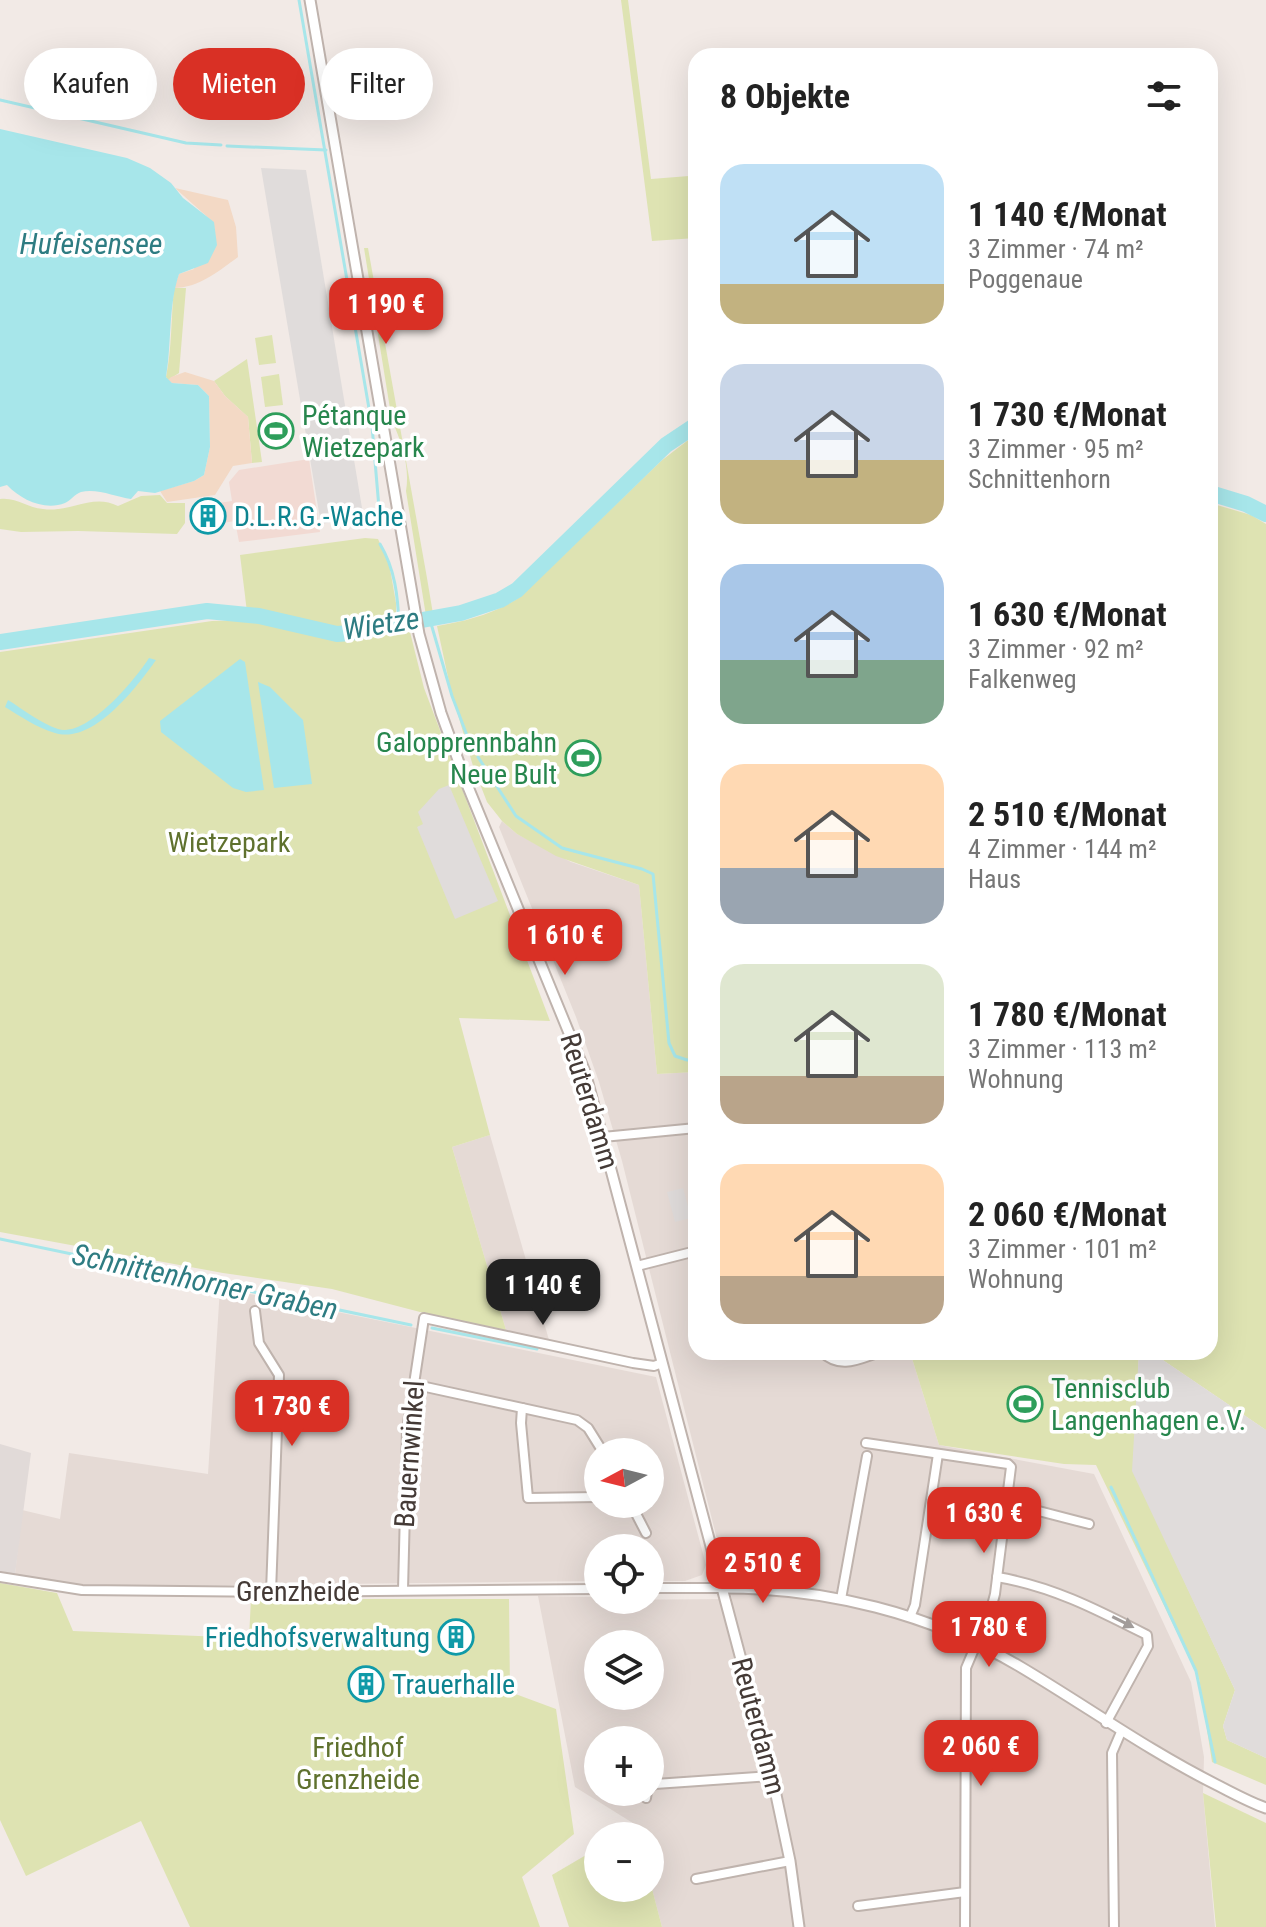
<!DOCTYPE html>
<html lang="de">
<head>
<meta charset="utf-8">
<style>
	body { margin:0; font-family:"Roboto Condensed",sans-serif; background:#f2f2f2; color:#222; height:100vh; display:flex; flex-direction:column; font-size:30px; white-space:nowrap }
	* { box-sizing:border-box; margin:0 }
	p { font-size:26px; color:#767676 }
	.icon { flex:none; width:44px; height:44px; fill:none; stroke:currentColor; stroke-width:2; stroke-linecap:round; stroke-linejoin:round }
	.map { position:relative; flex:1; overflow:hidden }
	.side { position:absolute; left:688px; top:48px; width:530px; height:1312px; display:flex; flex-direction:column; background:#fff; border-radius:24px; box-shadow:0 8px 32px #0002 }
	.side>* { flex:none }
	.hud { position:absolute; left:24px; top:48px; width:544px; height:72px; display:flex; gap:16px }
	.needle { width:52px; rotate:263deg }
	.tools { position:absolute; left:584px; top:1438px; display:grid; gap:16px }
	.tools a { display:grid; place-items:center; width:80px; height:80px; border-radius:50%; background:#fff; box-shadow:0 8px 32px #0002; font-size:40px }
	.price { position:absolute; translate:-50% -68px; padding:0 18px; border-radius:16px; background:#d93025; color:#fff; font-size:26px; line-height:52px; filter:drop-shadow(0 2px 4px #0008) }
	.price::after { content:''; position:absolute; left:50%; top:48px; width:24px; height:18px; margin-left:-12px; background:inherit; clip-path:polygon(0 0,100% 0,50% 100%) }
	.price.selected { background:#222; color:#fff }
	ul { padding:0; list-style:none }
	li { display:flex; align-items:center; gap:24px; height:200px; padding:0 32px }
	li span { display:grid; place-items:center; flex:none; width:224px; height:160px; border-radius:24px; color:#555 }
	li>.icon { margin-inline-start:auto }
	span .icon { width:96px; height:96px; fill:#fffc; stroke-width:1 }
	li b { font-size:34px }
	h2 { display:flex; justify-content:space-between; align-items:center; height:96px; padding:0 32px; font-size:34px }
	.chip { padding:0 28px; border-radius:36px; background:#fff; box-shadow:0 8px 32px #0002; font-size:28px; line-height:72px }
	.chip.selected { background:#d93025; color:#fff }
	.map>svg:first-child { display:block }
	.residential { fill:#e5dad5; fill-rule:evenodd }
	.commercial { fill:#f2dad3 }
	.industrial { fill:#e1dad8 }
	.green { fill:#dee3b2 }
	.sand { fill:#f3d9c5 }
	.parking { fill:#e0dcdb }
	.water { fill:#a7e6ea }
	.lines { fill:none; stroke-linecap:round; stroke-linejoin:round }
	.stream { stroke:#a7e6ea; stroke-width:3 }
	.river { stroke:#a7e6ea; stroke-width:16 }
	.minor-casing { stroke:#bfb3ad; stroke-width:12 }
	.tertiary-casing { stroke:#bfb3ad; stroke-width:13 }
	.minor { stroke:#fff; stroke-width:8 }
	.tertiary { stroke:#fff; stroke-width:9 }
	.oneway { fill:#a29c9a }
	.labels { text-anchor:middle; stroke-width:7; stroke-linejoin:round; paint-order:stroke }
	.leisure-label { font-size:28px; fill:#27864d; stroke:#fff; text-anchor:start }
	.culture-label { font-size:28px; fill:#0d838f; stroke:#fff; text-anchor:start }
	.park-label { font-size:28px; fill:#5f712e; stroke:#fff }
	.street-label { font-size:28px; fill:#443a36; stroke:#fff }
	.water-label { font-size:30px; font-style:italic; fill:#2e7c82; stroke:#fff }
</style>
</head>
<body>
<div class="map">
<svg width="1266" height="1927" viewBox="0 0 1266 1927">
	<rect width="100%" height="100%" fill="#f2eae6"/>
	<g class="residential">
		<path d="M 502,821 L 517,834 L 571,862 L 639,885 L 657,1074 L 696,1072 L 696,1352 L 910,1352 L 939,1445 L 1094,1474 L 1191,1682 L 1204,1757 L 1203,1793 L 1215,1927 L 662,1927 L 650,1881 L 650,1836 L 639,1836 L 636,1825 L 575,1787 L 538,1596 L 598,1597 L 598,1600 L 732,1599 L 622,1161 L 599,1082 L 576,1017 L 499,827 ZM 598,1644 L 650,1644 L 650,1696 L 598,1696 ZM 598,1740 L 650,1740 L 650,1792 L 598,1792 Z"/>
		<path d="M 490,1135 L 549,1340 L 506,1330 L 452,1147 Z"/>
		<path d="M 220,1288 L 656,1377 L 706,1565 L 702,1575 L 685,1581 L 650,1581 L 650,1548 L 598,1548 L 598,1581 L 85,1587 L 15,1574 L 22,1510 L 60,1519 L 69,1453 L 208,1474 ZM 598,1452 L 650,1452 L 650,1504 L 598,1504 Z"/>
	</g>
	<path class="commercial" d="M 309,459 L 320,532 L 239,542 L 235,521 L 196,527 L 193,507 L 232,501 L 229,482 L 239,470 Z"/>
	<path class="industrial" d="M 0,1444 L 31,1453 L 15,1574 L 0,1571 Z"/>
	<g class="green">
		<path d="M 621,0 L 628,0 L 651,179 L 689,176 L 696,238 L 652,241 Z"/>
		<path d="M 364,248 L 368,248 L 427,578 L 433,614 L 426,616 L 406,491 C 410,468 402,442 392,421 Z"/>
		<path d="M 174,288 L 186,288 L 179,373 L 168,380 L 166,377 C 172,348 171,318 174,288 Z"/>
		<path d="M 272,335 L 276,363 L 259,365 L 255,338 Z"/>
		<path d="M 247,359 L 262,462 L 252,463 L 248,417 L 225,396 L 214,381 Z"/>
		<path d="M 279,374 L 283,405 L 265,407 L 261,377 Z"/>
		<path d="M 285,419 L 289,441 L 267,444 L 263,422 Z"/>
		<path d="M 696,434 L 696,1072 L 657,1074 L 639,885 L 556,856 L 517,834 L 502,821 L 487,802 L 473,766 L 451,691 L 437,626 C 467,621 494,614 520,597 L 661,461 Z"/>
		<path d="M 160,495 L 167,503 L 185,503 L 185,523 L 177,534 L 78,531 L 21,532 L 0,529 L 0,499 C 17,497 27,508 43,509 C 71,513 92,493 118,506 L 141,496 Z"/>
		<path d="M 1210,503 L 1251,515 L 1266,524 L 1266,1430 L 1151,1352 L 1210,1352 Z"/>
		<path d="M 365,538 L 378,539 L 389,563 L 396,603 L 396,621 L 337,631 L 247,612 L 240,555 Z"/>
		<path d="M 253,620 L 334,640 L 410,632 L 424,688 L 550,1021 L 459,1018 L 490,1135 L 452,1147 L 506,1330 L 443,1318 L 332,1289 L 223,1273 L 0,1232 L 0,652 L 212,621 Z"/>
		<path d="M 910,1352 L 1139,1352 L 1133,1471 L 1235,1690 L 1223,1726 L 1227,1740 L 1266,1758 L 1266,1785 L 1212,1762 L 1199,1678 L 1096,1465 L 1064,1464 L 939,1445 Z"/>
		<path d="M 0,1583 L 57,1593 L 73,1631 L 249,1638 L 251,1599 L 509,1599 L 510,1692 L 556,1709 L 574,1834 L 522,1877 L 540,1927 L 190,1927 L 141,1821 L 26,1876 L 0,1820 Z"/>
		<path d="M 1203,1793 L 1266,1823 L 1266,1927 L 1216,1927 Z"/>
		<path d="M 598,1848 L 598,1888 L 650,1888 L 650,1881 L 662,1927 L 569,1927 L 552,1875 Z"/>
	</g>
	<g class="sand">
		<path d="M 175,188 L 228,200 L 236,227 L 238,257 C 219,271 198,288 174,288 L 179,274 L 194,269 L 213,222 Z"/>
		<path d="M 185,372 L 214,381 L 225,396 L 248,417 L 252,463 L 233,466 L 215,495 L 167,502 L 160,491 L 194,481 L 204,475 L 210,447 L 209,396 L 198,385 L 172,383 L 168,380 L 171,377 Z"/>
	</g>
	<g class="parking">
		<path d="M 261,168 L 306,170 L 364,520 L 349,519 L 321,524 Z"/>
		<path d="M 449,785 L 498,901 L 455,919 L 417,827 L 423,824 L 418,812 L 439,789 Z"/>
		<path d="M 683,1188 L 691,1218 L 675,1222 L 667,1192 Z"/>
		<path d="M 1139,1352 L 1151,1352 L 1266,1430 L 1266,1758 L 1227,1740 L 1223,1726 L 1235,1690 L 1132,1471 Z"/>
	</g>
	<g class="water">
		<path d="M 0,129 L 127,158 L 150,168 L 171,183 L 183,198 L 214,222 L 217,245 L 208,263 L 179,274 C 168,307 172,343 166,377 L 172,383 L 198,385 L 209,396 L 210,447 L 204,475 L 194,481 L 155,493 L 138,491 L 131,499 C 116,497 97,488 81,492 C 75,494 70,501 65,503 C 45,511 21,500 7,485 L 0,487 Z"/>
		<path d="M 149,658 L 156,660 C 137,687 93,745 55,733 C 37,728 20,716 5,707 L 8,700 C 24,710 40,723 58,729 C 87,738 135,680 149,658 Z"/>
		<path d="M 240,659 L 245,662 L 264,790 L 246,792 L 233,788 L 161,732 L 160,721 Z"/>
		<path d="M 258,682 L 270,687 L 303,720 L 312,784 L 274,788 Z"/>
	</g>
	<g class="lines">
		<g class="stream">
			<path d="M 299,0 L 372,426 L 379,508 L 377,523"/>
			<path d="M 0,100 L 186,143 L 221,145"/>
			<path d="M 227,146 L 326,150"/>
			<path d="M 380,544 C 395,569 398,596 399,626"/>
			<path d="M 430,620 L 452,696 L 471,746"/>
			<path d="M 478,757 L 516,816 L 562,848 L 642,869 L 653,874 L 669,1043 L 675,1056 L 687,1060 L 696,1059"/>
			<path d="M 0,1239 L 411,1325"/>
			<path d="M 432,1328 L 537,1349"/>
			<path d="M 1111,1487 L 1196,1671 L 1215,1762"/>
		</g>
		<g class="river">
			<path d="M 1210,493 L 1246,504 L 1266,514"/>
			<path d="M 0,642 L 207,611 L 259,616 L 337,634 L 350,633 L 461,613 L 500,600 L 517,590 L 666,445 L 696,425"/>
		</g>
		<defs>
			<g id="minor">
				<path d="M 603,1137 L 696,1128"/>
				<path d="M 637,1266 L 696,1251"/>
				<path d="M 255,1311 L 259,1343 L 279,1375 L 271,1592"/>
				<path d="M 822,1352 C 840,1370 859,1359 880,1352"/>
				<path d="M 412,1384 L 577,1420 L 588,1428 L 603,1452"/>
				<path d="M 522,1408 L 521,1423 L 528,1498 L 598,1497"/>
				<path d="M 866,1443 L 1008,1464 L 1011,1467 L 995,1594 L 991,1609 L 966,1668 L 965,1927"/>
				<path d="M 1008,1503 L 1089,1524"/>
				<path d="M 631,1504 L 646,1533"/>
				<path d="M 0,1577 L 82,1590 L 271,1592 L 598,1589"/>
				<path d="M 997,1577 C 1052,1586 1098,1610 1147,1635 L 1148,1646 L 1106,1723"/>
				<path d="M 650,1588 L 723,1588"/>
				<path d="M 403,1590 L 407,1430 L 424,1318 L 633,1363 L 654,1366 L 662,1363"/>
				<path d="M 841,1599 L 867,1456"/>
				<path d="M 910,1617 L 915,1605 L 938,1454"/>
				<path d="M 650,1787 L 655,1784 L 772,1776"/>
				<path d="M 646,1798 L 647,1792"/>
				<path d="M 696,1879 L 790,1861"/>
				<path d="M 858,1906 L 965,1892"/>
				<path d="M 1114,1927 L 1112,1753 L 1121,1732"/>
			</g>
			<g id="tertiary">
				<path d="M 310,0 L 419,634 L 441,713 L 466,782 L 585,1072 L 772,1776 L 790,1861 L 799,1927"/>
				<path d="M 723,1588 C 826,1588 929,1613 1019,1666 C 1085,1705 1147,1750 1217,1785 C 1233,1793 1249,1802 1266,1808"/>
			</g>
		</defs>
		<use href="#minor" class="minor-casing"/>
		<use href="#tertiary" class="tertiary-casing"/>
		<use href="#minor" class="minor"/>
		<use href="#tertiary" class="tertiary"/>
	</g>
	<defs><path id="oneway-solid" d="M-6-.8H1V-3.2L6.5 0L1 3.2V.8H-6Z" transform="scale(2)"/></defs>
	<use class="oneway" href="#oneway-solid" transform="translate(1123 1622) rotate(27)"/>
	<defs>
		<symbol id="stadium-ring" viewBox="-11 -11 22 22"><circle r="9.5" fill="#fff" stroke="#2e9e5b" stroke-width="1.5"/><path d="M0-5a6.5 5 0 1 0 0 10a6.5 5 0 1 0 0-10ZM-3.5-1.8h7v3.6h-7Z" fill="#2e9e5b"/></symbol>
		<symbol id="building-ring" viewBox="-11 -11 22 22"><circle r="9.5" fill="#fff" stroke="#0f9aa8" stroke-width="1.5"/><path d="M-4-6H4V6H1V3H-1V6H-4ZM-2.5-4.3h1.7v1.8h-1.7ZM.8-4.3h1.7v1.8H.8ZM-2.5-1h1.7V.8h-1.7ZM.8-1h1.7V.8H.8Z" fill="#0f9aa8"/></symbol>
	</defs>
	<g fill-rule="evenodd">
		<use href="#stadium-ring" x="256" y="411" width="40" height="40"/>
		<use href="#building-ring" x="188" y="496" width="40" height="40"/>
		<use href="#stadium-ring" x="563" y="738" width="40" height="40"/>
		<use href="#stadium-ring" x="1005" y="1384" width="40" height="40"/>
		<use href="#building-ring" x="436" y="1617" width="40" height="40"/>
		<use href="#building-ring" x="346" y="1664" width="40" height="40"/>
	</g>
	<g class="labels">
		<g class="leisure-label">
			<text x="302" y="425">Pétanque<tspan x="302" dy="32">Wietzepark</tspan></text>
			<text x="557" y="752" text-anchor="end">Galopprennbahn<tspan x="557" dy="32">Neue Bult</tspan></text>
			<text x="1051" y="1398">Tennisclub<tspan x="1051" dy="32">Langenhagen e.V.</tspan></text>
		</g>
		<g class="culture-label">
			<text x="234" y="526">D.L.R.G.-Wache</text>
			<text x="430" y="1647" text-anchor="end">Friedhofsverwaltung</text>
			<text x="392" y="1694">Trauerhalle</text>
		</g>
		<g class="park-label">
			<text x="229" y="852">Wietzepark</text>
			<text x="358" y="1757">Friedhof<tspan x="358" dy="32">Grenzheide</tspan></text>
		</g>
		<g class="street-label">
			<text transform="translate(590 1101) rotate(73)" y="10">Reuterdamm</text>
			<text transform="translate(409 1454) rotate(-86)" y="10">Bauernwinkel</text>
			<text x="298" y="1601">Grenzheide</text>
			<text transform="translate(759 1726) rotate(75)" y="10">Reuterdamm</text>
		</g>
		<g class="water-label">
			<text x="91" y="254">Hufeisensee</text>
			<text transform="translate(381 624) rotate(-9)" y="10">Wietze</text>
			<text transform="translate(205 1282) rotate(12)" y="10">Schnittenhorner Graben</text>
		</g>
	</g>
</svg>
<div class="tools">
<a><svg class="needle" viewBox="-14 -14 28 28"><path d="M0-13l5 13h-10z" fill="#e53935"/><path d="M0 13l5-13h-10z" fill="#767676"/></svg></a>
<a><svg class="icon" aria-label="locate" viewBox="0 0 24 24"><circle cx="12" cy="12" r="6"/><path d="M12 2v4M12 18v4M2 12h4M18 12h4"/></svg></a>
<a><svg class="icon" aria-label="layers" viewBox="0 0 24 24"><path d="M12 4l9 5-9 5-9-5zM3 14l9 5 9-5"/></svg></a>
<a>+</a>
<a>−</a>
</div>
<b class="price" style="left:386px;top:346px">1 190 €</b>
<b class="price" style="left:565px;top:977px">1 610 €</b>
<b class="price selected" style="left:543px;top:1327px">1 140 €</b>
<b class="price" style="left:292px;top:1448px">1 730 €</b>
<b class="price" style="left:984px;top:1555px">1 630 €</b>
<b class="price" style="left:763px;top:1605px">2 510 €</b>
<b class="price" style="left:989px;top:1669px">1 780 €</b>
<b class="price" style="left:981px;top:1788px">2 060 €</b>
<div class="hud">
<a class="chip">Kaufen</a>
<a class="chip selected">Mieten</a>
<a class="chip">Filter</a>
</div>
<section class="side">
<h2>8 Objekte<svg class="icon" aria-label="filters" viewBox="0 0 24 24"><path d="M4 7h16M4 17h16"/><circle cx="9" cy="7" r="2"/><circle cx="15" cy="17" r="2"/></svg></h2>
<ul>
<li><span style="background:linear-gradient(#bfe0f5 75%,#c2b280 0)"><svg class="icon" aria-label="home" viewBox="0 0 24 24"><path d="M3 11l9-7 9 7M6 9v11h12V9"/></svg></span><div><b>1 140 €/Monat</b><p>3 Zimmer · 74 m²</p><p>Poggenaue</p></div></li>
<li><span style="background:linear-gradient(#c9d6e8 60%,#c2b280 0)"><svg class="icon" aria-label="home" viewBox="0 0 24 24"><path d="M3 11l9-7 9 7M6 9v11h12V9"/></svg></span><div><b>1 730 €/Monat</b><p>3 Zimmer · 95 m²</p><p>Schnittenhorn</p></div></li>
<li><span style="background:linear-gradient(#a9c7e8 60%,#7fa58c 0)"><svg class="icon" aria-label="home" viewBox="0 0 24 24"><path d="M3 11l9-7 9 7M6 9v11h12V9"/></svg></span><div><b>1 630 €/Monat</b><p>3 Zimmer · 92 m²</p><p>Falkenweg</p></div></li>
<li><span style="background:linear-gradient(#ffd9b3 65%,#9aa5b1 0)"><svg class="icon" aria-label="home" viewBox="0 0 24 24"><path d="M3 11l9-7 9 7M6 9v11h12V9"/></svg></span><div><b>2 510 €/Monat</b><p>4 Zimmer · 144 m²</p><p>Haus</p></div></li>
<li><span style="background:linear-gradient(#dfe7d0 70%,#b9a48a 0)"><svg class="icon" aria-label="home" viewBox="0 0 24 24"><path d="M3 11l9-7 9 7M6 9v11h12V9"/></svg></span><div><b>1 780 €/Monat</b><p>3 Zimmer · 113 m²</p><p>Wohnung</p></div></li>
<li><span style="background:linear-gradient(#ffd9b3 70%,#b9a48a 0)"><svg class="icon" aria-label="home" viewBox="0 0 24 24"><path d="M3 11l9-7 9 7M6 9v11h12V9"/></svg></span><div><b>2 060 €/Monat</b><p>3 Zimmer · 101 m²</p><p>Wohnung</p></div></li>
</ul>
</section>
</div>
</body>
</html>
